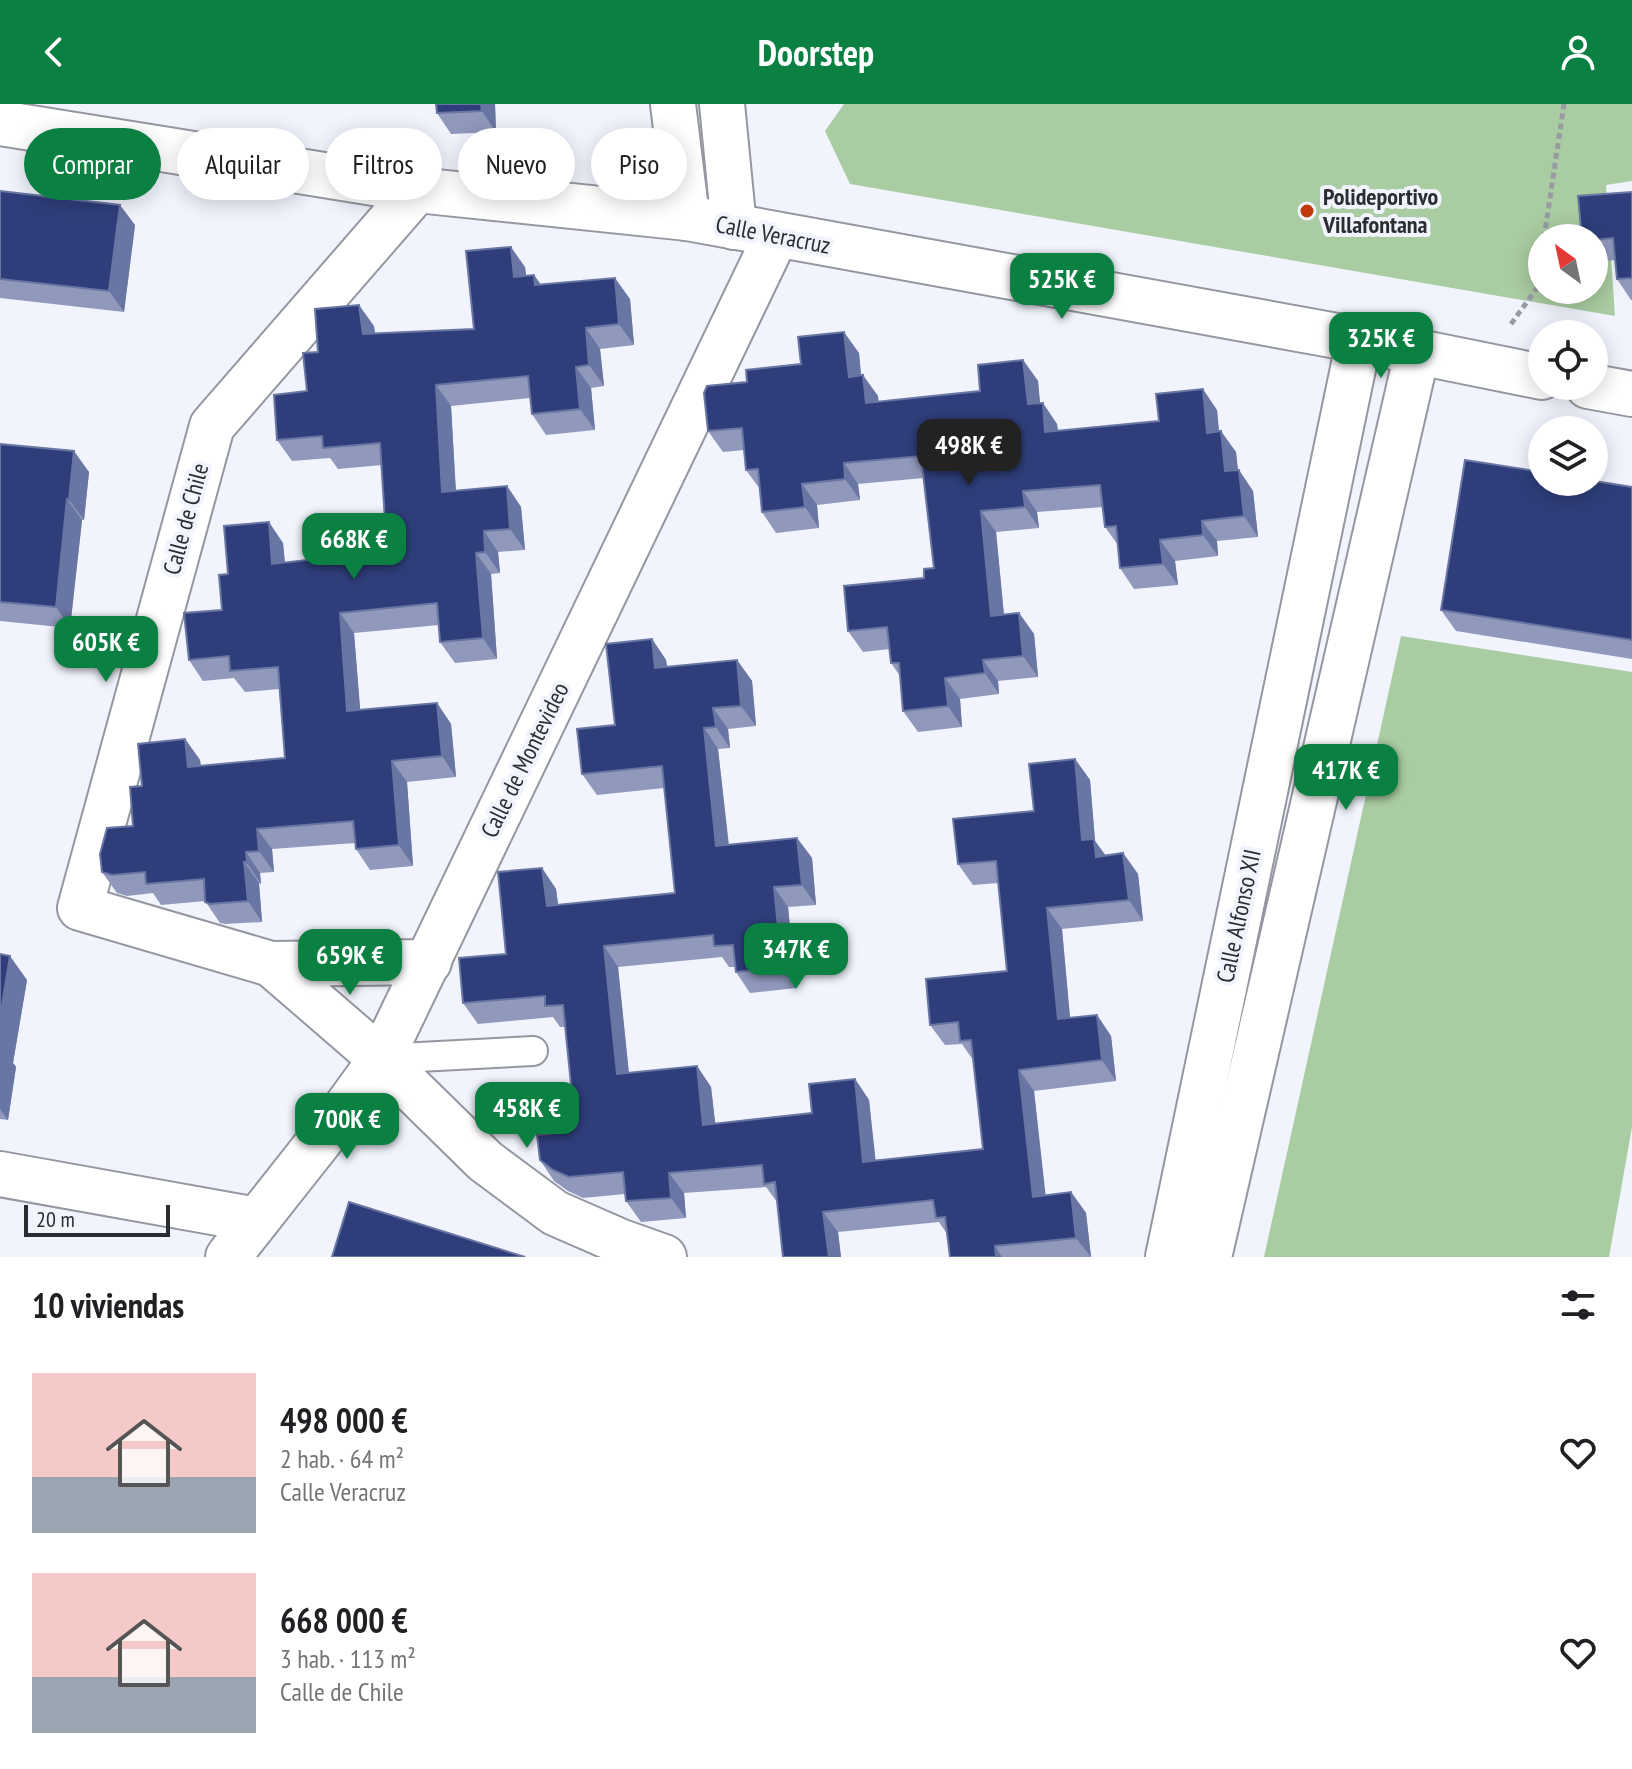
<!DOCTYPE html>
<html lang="es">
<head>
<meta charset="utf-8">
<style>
	body { margin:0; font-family:"PT Sans Narrow",sans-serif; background:#f6f6f6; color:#202124; height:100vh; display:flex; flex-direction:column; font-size:30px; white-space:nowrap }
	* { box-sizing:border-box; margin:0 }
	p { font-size:26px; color:#757577 }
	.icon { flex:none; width:44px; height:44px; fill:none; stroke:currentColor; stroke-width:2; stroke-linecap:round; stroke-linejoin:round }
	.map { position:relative; height:1153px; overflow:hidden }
	.panel { display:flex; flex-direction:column; background:#fff; flex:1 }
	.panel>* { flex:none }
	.hud { position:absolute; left:24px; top:24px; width:800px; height:72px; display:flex; gap:16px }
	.needle { width:52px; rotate:327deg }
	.controls { position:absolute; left:1528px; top:120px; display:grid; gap:16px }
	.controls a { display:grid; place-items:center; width:80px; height:80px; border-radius:50%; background:#fff; box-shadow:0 4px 20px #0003; font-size:40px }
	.scale { position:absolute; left:24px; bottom:20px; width:146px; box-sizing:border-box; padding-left:8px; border:4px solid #2c2d31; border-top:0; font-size:22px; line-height:28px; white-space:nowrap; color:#2c2d31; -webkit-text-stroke:6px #f1f4fd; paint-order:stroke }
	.price { position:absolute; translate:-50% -68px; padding:0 18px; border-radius:16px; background:#0b8043; color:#fff; font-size:26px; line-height:52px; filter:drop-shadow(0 2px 4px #0008) }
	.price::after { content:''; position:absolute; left:50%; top:48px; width:24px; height:18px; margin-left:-12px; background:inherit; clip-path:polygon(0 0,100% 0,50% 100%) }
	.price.current { background:#222; color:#fff }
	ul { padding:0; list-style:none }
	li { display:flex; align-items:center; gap:24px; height:200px; padding:0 32px }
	li span { display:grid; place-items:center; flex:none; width:224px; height:160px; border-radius:0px; color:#555 }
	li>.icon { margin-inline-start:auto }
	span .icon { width:96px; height:96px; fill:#fffc; stroke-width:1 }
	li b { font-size:34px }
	h2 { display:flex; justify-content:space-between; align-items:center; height:96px; padding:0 32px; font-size:34px }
	.chip { padding:0 28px; border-radius:36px; background:#fff; box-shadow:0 4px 20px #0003; font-size:28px; line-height:72px }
	.chip.current { background:#0b8043; color:#fff }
	header { display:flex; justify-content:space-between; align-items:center; height:104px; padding:0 32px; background:#0b8043; color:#fff; font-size:36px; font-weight:700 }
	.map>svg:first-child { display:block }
	.green { fill:#aacca2; fill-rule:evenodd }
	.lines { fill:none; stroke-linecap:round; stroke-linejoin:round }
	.lane-casing { stroke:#94979f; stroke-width:32 }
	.street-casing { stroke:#94979f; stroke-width:48 }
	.path { stroke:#999ba2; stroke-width:5; stroke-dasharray:6 4; stroke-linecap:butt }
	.lane { stroke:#fff; stroke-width:28 }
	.street { stroke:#fff; stroke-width:44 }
	.wall { fill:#9099bc }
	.shaded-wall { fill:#6975a2 }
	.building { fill:#2f3e7b; stroke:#6975a2; stroke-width:2 }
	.poi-dot { fill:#c23a0b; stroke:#f1f4fd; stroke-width:3 }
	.labels { text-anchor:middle; stroke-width:8; stroke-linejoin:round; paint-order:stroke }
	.poi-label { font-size:24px; font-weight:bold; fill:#2c2d31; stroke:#f1f4fd; text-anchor:start }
	.street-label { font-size:24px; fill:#2c2d31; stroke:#f1f4fd }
</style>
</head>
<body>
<header><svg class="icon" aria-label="back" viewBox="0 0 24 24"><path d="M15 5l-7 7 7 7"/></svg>Doorstep<svg class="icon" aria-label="person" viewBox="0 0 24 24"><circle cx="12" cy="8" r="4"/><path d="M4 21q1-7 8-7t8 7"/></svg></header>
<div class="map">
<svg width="1632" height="1153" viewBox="0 0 1632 1153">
	<rect width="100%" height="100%" fill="#f1f4fd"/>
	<g class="green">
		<path d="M 844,0 L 1632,0 L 1632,77 L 1606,81 L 1615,212 L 850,80 L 825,27 ZM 1542,134 L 1594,134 L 1594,186 L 1542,186 Z"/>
		<path d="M 1401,532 L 1632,568 L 1632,1023 L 1609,1153 L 1264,1153 Z"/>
	</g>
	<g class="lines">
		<defs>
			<path id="lane" d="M 381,955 L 533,947"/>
			<g id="street">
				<path d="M 673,0 L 687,114"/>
				<path d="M 722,0 L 734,123"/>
				<path d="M 0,19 L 417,86 L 687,114 L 1359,236 L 1542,273"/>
				<path d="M 417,86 L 212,322 L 80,804 L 271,860 L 381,955 L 485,1057 L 555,1109 L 619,1137 L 664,1153"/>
				<path d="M 1588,282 L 1632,290"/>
				<path d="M 271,860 L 429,858"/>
				<path d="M 0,1070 L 257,1116"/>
				<path d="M 228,1153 L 344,1006 L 381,955 L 776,132"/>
				<path d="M 1168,1153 L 1359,236"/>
				<path d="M 1209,1153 L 1417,249"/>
			</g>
		</defs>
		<use href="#lane" class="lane-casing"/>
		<use href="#street" class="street-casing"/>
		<g class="path">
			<path d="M 1544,134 L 1564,0"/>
			<path d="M 1511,220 L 1537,184 L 1542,150"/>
		</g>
		<use href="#lane" class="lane"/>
		<use href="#street" class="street"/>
	</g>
	<g class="wall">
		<path d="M 436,0 L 495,0 L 496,28 L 451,30 L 437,9 Z"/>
		<path d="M 0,87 L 135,121 L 124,208 L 0,194 Z"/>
		<path d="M 1632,88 L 1632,196 L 1631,196 L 1617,175 L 1615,156 L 1597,158 L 1594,154 L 1594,134 Z"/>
		<path d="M 525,163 L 526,172 L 534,171 L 541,181 L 630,195 L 634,241 L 600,245 L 604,282 L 591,284 L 595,326 L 546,331 L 532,310 L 530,294 L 451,302 L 456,387 L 507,382 L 521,403 L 525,446 L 498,448 L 500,469 L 491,470 L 497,555 L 455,559 L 440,538 L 439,521 L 354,529 L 360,606 L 437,599 L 451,620 L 456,673 L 407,678 L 413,762 L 370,766 L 356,745 L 355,739 L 272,745 L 274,768 L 260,769 L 261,780 L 259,779 L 262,818 L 225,820 L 220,819 L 205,797 L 161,801 L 153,789 L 127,792 L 117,789 L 102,768 L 133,722 L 142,682 L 185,635 L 200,656 L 201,662 L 285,654 L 279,585 L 245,588 L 234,574 L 203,577 L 189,556 L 222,506 L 228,470 L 283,439 L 285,459 L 387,447 L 382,361 L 338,365 L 330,354 L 292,357 L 277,336 L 307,287 L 318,248 L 374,222 L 375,229 L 474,225 Z"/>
		<path d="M 859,249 L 861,271 L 878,292 L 878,298 L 980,287 L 1023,256 L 1038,277 L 1040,299 L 1057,320 L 1058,327 L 1159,317 L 1217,306 L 1219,328 L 1236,348 L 1238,366 L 1253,387 L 1258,433 L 1217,437 L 1218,452 L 1175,457 L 1178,481 L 1134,485 L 1120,464 L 1118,441 L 1105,423 L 1103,403 L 1037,408 L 1039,424 L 996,428 L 1004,511 L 1019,509 L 1034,530 L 1038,573 L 998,577 L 999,590 L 960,595 L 962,623 L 918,628 L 903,607 L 900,572 L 891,559 L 890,545 L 863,548 L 848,527 L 924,474 L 934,464 L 924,374 L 858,380 L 860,396 L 817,401 L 819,424 L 776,429 L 762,408 L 760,385 L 746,366 L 744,346 L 723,348 L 708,327 L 747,278 L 801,260 Z"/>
		<path d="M 0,340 L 89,368 L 84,416 L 82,416 L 70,524 L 0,517 Z"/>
		<path d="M 1632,383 L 1632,555 L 1456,527 L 1441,506 Z"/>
		<path d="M 652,535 L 666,556 L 667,563 L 737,556 L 752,577 L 756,622 L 728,625 L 730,644 L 718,645 L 729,741 L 797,734 L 812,754 L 816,801 L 788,803 L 796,884 L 750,889 L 736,868 L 735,863 L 729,863 L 722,853 L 618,863 L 629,969 L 697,962 L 711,983 L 715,1020 L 812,1009 L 855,975 L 869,996 L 875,1056 L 983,1045 L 973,956 L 962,940 L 945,941 L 930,921 L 1007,867 L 998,779 L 973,781 L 958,760 L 1034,707 L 1075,655 L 1090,676 L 1095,737 L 1105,751 L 1123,749 L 1138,770 L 1143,817 L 1062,825 L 1070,914 L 1097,911 L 1111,932 L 1116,977 L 1034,987 L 1045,1091 L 1071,1088 L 1086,1109 L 1091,1153 L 950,1153 L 947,1130 L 939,1118 L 838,1128 L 841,1153 L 783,1153 L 777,1098 L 766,1083 L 684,1089 L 686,1114 L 641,1118 L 626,1097 L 625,1090 L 583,1094 L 568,1087 L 554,1077 L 540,1056 L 565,1028 L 574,1010 L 565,923 L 560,923 L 553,913 L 478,920 L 463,899 L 506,850 L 542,764 L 556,785 L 558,801 L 675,789 L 664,684 L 597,691 L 582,670 L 615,621 Z"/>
		<path d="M 0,850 L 27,876 L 13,959 L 16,963 L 8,1016 L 0,1015 Z"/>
	</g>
	<g class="shaded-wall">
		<path d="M 481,0 L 495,0 L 496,28 L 482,7 Z"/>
		<path d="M 120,101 L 135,121 L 124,208 L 109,187 Z"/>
		<path d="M 511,143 L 525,163 L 529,194 L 514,173 Z"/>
		<path d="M 534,171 L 549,192 L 535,181 Z"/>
		<path d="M 615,174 L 630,195 L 634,241 L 619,220 Z"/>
		<path d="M 359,201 L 374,222 L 378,251 L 363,230 Z"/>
		<path d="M 586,224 L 600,245 L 604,282 L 589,261 Z"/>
		<path d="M 844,228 L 859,249 L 863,293 L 849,273 Z"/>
		<path d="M 1023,256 L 1038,277 L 1042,321 L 1028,300 Z"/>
		<path d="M 576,263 L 591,284 L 595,326 L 580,305 Z"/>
		<path d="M 863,271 L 878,292 L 881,320 L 866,299 Z"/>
		<path d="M 436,281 L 451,302 L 457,409 L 442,388 Z"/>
		<path d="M 1203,285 L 1217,306 L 1221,350 L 1207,329 Z"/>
		<path d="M 1043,299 L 1057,320 L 1060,349 L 1045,328 Z"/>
		<path d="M 1221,327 L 1236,348 L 1240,388 L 1225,367 Z"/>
		<path d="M 74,347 L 89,368 L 84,416 L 69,396 Z"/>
		<path d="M 844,359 L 858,380 L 860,396 L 845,375 Z"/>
		<path d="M 1239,366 L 1253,387 L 1258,433 L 1244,412 Z"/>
		<path d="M 802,380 L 817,401 L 819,424 L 805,403 Z"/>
		<path d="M 507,382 L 521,403 L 525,446 L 510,425 Z"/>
		<path d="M 1023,387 L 1037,408 L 1039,424 L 1025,403 Z"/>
		<path d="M 67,395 L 82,416 L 70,524 L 56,503 Z"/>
		<path d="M 981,407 L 996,428 L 1006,533 L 991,512 Z"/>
		<path d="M 1202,417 L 1217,437 L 1218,452 L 1203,431 Z"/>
		<path d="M 269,418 L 283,439 L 287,481 L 272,460 Z"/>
		<path d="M 484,427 L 498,448 L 500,469 L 485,448 Z"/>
		<path d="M 1160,436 L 1175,457 L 1178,481 L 1163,460 Z"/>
		<path d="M 476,449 L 491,470 L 497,555 L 483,534 Z"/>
		<path d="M 340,509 L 354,529 L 362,628 L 347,607 Z"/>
		<path d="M 1019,509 L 1034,530 L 1038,573 L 1023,552 Z"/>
		<path d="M 652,535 L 666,556 L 670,585 L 655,564 Z"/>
		<path d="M 737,556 L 752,577 L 756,622 L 741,602 Z"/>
		<path d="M 983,556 L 998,577 L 999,590 L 985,569 Z"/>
		<path d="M 945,574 L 960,595 L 962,623 L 948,602 Z"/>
		<path d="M 437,599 L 451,620 L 456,673 L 442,652 Z"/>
		<path d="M 713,604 L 728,625 L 730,644 L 716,623 Z"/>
		<path d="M 704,624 L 718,645 L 731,763 L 716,742 Z"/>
		<path d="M 185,635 L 200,656 L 203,684 L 188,663 Z"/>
		<path d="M 1075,655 L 1090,676 L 1095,737 L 1109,756 L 1110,774 L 1082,736 Z"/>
		<path d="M 392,657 L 407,678 L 413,762 L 399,741 Z"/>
		<path d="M 257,725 L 272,745 L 274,768 L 259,747 Z"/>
		<path d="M 797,734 L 812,754 L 816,801 L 802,781 Z"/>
		<path d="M 246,748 L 260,769 L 261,780 L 247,759 Z"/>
		<path d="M 1123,749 L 1138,770 L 1143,817 L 1129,796 Z"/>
		<path d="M 244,758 L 259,779 L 262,818 L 248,797 Z"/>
		<path d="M 542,764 L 556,785 L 561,823 L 547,802 Z"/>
		<path d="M 774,783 L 788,803 L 796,884 L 782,863 Z"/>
		<path d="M 1047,804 L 1062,825 L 1072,936 L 1058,915 Z"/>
		<path d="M 604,842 L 618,863 L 631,991 L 617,970 Z"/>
		<path d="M 10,852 L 27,876 L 13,959 L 16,963 L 8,1016 L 0,1005 L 0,914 Z"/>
		<path d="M 1097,911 L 1111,932 L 1116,977 L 1102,956 Z"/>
		<path d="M 697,962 L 711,983 L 718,1042 L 703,1021 Z"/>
		<path d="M 1019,966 L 1034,987 L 1048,1113 L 1033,1093 Z"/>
		<path d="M 855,975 L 869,996 L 878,1078 L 863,1058 Z"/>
		<path d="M 669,1069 L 684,1089 L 686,1114 L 671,1094 Z"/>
		<path d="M 1071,1088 L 1086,1109 L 1091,1153 L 1076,1134 Z"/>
		<path d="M 823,1108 L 838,1128 L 841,1153 L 829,1153 Z"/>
		<path d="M 995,1142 L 1002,1153 L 996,1153 Z"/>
	</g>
	<g class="building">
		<path d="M 436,0 L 481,0 L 482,7 L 437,9 Z"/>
		<path d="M 0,87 L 120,101 L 109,187 L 0,175 Z"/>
		<path d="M 1632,88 L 1632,174 L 1617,175 L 1613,134 L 1594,136 L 1594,134 L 1582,134 L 1578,92 Z"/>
		<path d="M 511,143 L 514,173 L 534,171 L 535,181 L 615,174 L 619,220 L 586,224 L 589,261 L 576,263 L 580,305 L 532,310 L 528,272 L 436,281 L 442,388 L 507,382 L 510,425 L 484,427 L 485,448 L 476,449 L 483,534 L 440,538 L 437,499 L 340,509 L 347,607 L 437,599 L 442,652 L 392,657 L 399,741 L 356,745 L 353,717 L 257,725 L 259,747 L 246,748 L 247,759 L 244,758 L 248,797 L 210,800 L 205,798 L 204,775 L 146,780 L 145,768 L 112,771 L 102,768 L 100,750 L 107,724 L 133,722 L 130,683 L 142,682 L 138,640 L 185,635 L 188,663 L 285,654 L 278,563 L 230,567 L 229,552 L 189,556 L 184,509 L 222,506 L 219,471 L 228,470 L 224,422 L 269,418 L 272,460 L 387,447 L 380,339 L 323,344 L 322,332 L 277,336 L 274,291 L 307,287 L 303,249 L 318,248 L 315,205 L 359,201 L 363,230 L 474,225 L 466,147 Z"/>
		<path d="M 844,228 L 849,273 L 863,271 L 866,299 L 980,287 L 978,261 L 1023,256 L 1028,300 L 1043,299 L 1045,328 L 1159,317 L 1156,290 L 1203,285 L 1207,329 L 1221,327 L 1225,367 L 1239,366 L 1244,412 L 1202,417 L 1203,431 L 1160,436 L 1163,460 L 1120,464 L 1116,422 L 1105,423 L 1100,381 L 1023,387 L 1025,403 L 981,407 L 991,512 L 1019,509 L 1023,552 L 983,556 L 985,569 L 945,574 L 948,602 L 903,607 L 899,559 L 891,559 L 887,523 L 848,527 L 844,482 L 924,474 L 924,465 L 934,464 L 921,352 L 844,359 L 845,375 L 802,380 L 805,403 L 762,408 L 758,365 L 746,366 L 742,324 L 708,327 L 704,289 L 707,282 L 747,278 L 746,266 L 801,260 L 798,233 Z"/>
		<path d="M 0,340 L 74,347 L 69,396 L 67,395 L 56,503 L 0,498 Z"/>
		<path d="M 1465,356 L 1542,368 L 1542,378 L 1594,378 L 1594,377 L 1632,383 L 1632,536 L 1441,506 Z"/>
		<path d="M 652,535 L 655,564 L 737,556 L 741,602 L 713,604 L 716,623 L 704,624 L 716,742 L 797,734 L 802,781 L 774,783 L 782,863 L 736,868 L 733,841 L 714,842 L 713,831 L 604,842 L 617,970 L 697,962 L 703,1021 L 812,1009 L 809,980 L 855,975 L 863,1058 L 983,1045 L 971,936 L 960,937 L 958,918 L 930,921 L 926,875 L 1007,867 L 996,757 L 958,760 L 953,715 L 1034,707 L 1029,660 L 1075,655 L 1082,736 L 1094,735 L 1096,753 L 1123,749 L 1129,796 L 1047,804 L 1058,915 L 1097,911 L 1102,956 L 1019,966 L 1033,1093 L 1071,1088 L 1076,1134 L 995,1142 L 996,1153 L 950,1153 L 945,1113 L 936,1114 L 933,1096 L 823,1108 L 829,1153 L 783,1153 L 775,1078 L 764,1080 L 762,1061 L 669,1069 L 671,1094 L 626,1097 L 623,1068 L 569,1073 L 553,1066 L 540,1056 L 537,1031 L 565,1028 L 563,1010 L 574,1010 L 563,901 L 545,902 L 545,892 L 463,899 L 459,854 L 506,850 L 498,768 L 542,764 L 547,802 L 675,789 L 662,662 L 582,670 L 577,625 L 615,621 L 606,540 Z"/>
		<path d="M 0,850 L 10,852 L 0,914 Z"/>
		<path d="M 349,1098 L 525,1153 L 332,1153 Z"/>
	</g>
	<circle class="poi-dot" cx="1307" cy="107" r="8"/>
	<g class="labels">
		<g class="poi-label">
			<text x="1323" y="101">Polideportivo<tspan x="1323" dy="28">Villafontana</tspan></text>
		</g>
		<g class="street-label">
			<text transform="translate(773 131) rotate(11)" y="8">Calle Veracruz</text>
			<text transform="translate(186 415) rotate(-75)" y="8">Calle de Chile</text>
			<text transform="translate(525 656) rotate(-64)" y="8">Calle de Montevideo</text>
			<text transform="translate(1239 812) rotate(-78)" y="8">Calle Alfonso XII</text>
		</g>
	</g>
</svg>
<div class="controls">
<a><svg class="needle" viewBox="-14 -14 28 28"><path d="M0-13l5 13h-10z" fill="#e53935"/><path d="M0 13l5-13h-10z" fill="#757577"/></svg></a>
<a><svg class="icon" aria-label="locate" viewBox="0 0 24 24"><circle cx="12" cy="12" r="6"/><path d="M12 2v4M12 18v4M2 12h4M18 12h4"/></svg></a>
<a><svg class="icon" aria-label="layers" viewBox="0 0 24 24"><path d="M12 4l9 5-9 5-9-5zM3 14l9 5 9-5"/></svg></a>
</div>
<div class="scale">20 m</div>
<b class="price" style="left:1062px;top:217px">525K €</b>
<b class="price" style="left:1381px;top:276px">325K €</b>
<b class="price current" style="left:969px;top:383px">498K €</b>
<b class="price" style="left:354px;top:477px">668K €</b>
<b class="price" style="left:106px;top:580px">605K €</b>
<b class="price" style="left:1346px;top:708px">417K €</b>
<b class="price" style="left:796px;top:887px">347K €</b>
<b class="price" style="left:350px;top:893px">659K €</b>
<b class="price" style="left:527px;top:1046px">458K €</b>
<b class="price" style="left:347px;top:1057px">700K €</b>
<div class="hud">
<a class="chip current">Comprar</a>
<a class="chip">Alquilar</a>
<a class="chip">Filtros</a>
<a class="chip">Nuevo</a>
<a class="chip">Piso</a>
</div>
</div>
<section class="panel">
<h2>10 viviendas<svg class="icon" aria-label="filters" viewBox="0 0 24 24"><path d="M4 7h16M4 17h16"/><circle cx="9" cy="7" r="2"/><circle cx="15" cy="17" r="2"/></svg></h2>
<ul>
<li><span style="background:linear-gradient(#f6c9c9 65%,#9aa5b1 0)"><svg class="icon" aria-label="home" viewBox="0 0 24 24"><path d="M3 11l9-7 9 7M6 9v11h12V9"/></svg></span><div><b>498 000 €</b><p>2 hab. · 64 m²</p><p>Calle Veracruz</p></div><svg class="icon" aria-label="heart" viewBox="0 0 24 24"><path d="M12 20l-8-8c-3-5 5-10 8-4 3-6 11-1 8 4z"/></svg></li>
<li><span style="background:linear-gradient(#f6c9c9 65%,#9aa5b1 0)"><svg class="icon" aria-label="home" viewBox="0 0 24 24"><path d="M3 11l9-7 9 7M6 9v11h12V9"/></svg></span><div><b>668 000 €</b><p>3 hab. · 113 m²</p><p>Calle de Chile</p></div><svg class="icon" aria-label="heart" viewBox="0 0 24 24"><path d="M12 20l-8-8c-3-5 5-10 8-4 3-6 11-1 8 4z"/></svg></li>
</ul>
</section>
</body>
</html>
